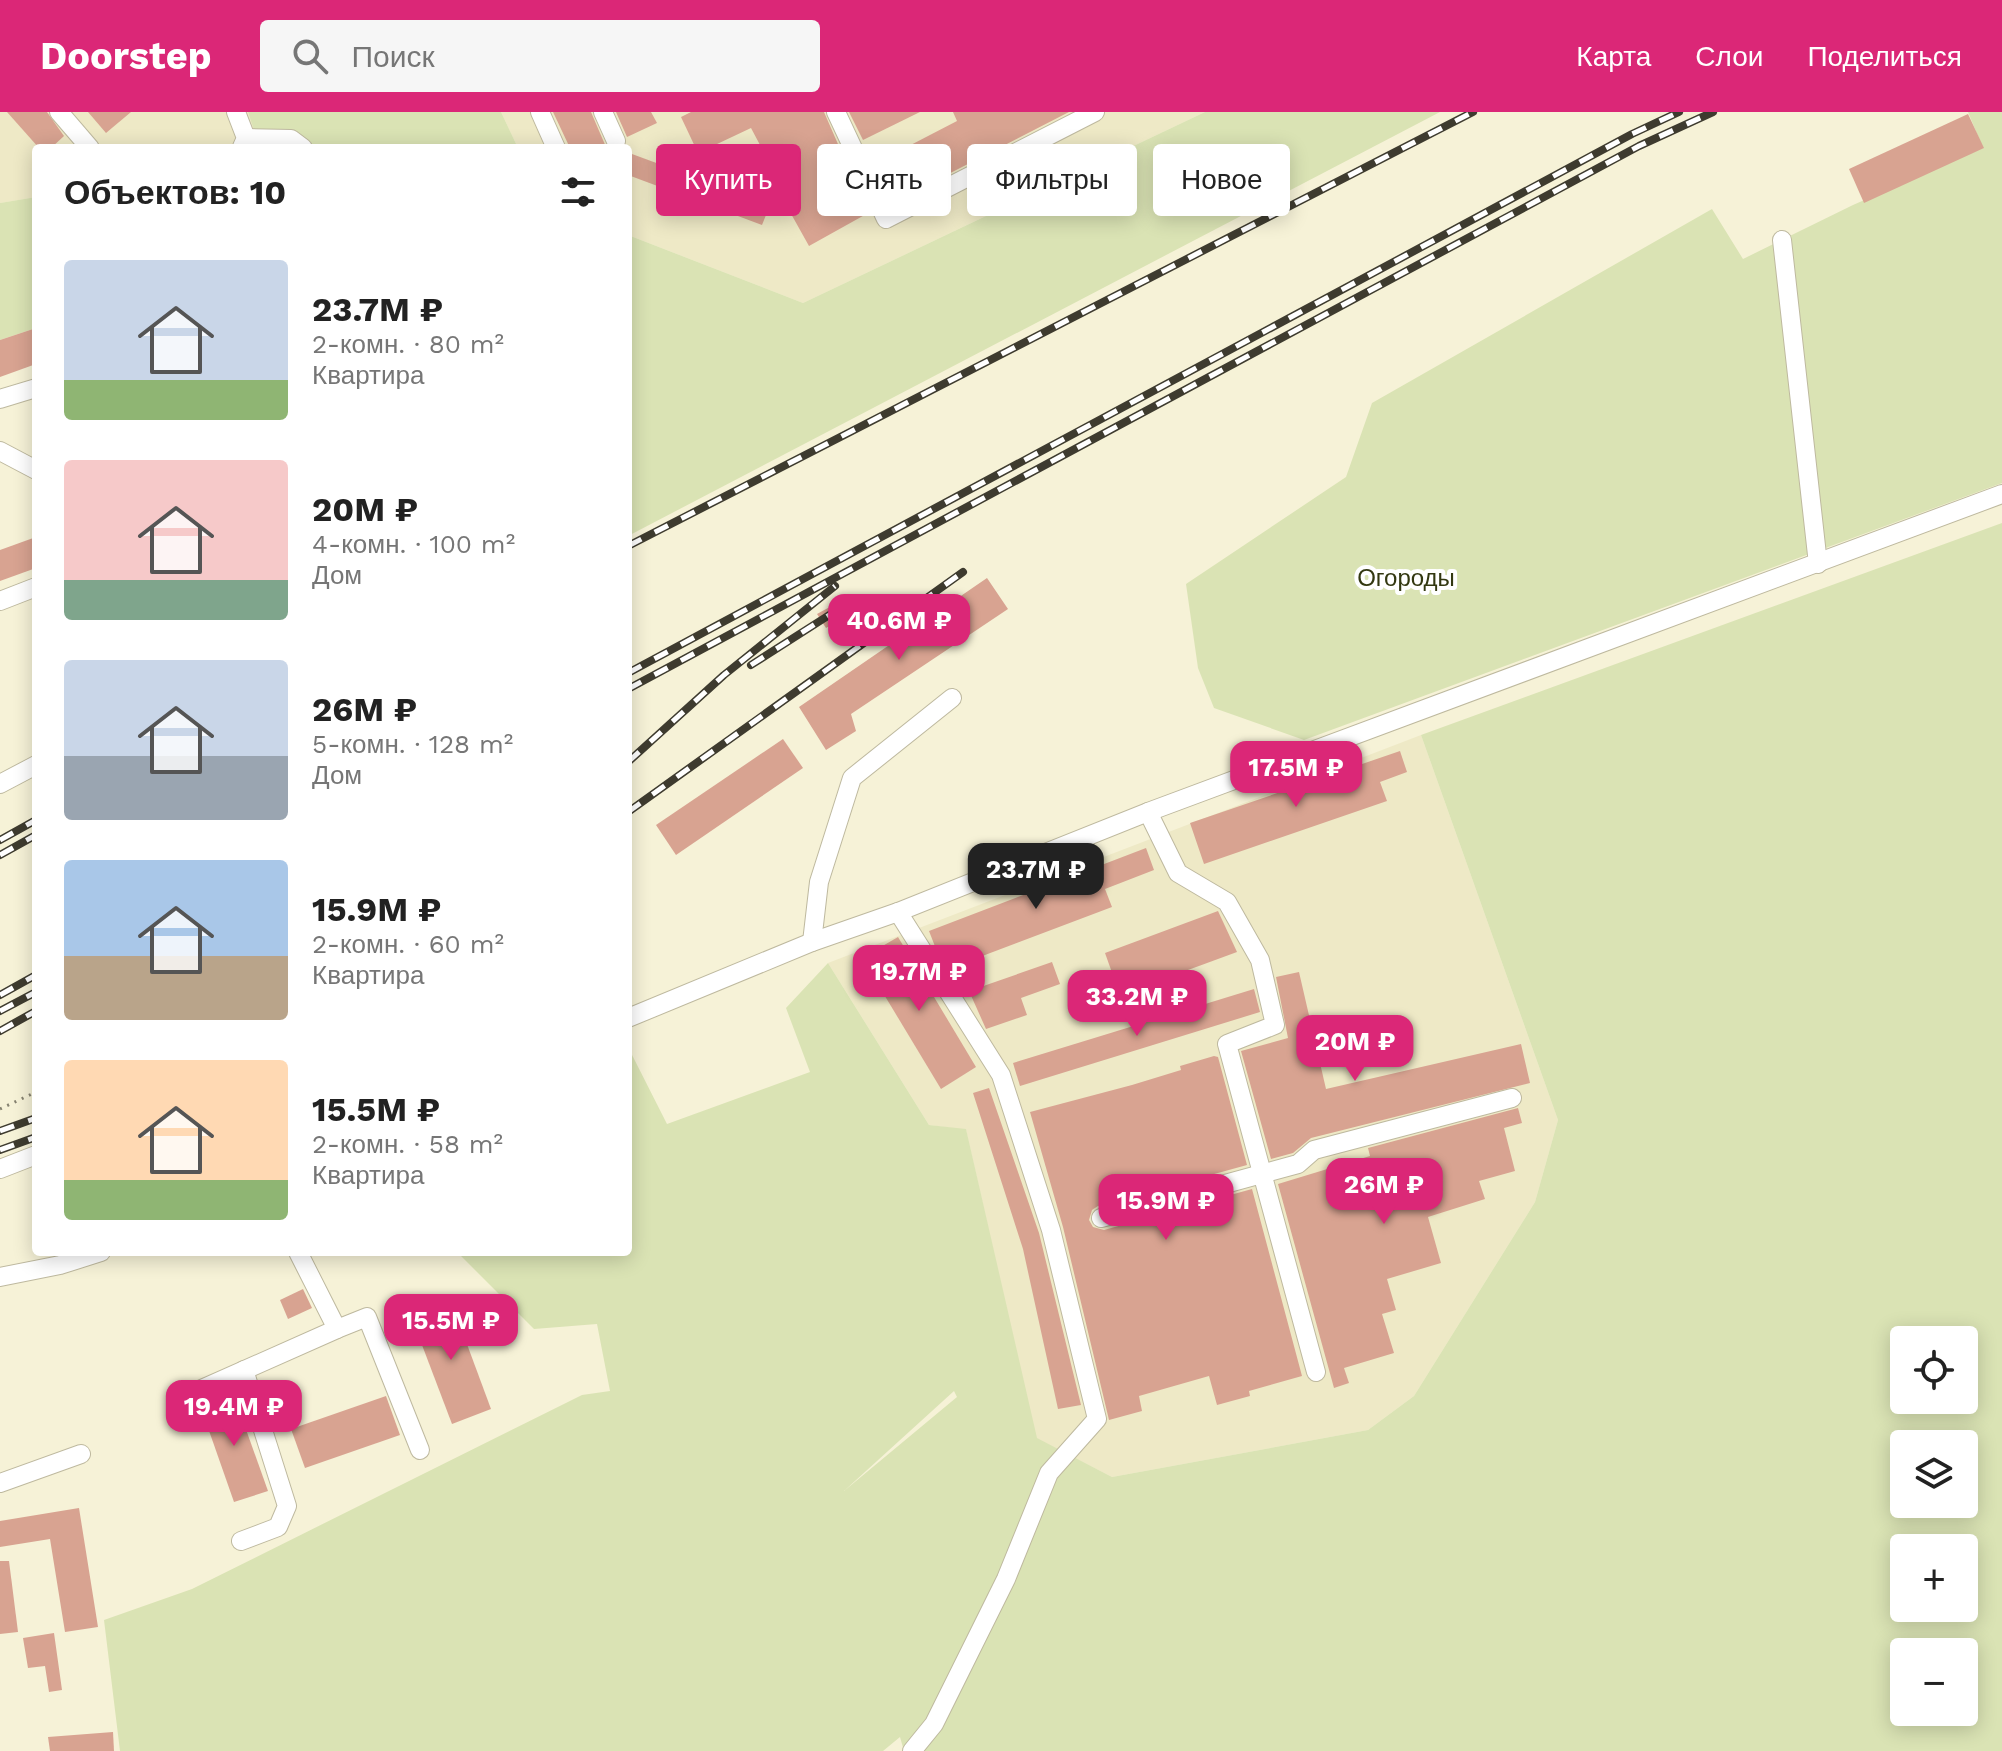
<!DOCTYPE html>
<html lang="ru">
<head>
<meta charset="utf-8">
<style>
	body { margin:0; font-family:"Work Sans",sans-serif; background:#f6f6f6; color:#222; height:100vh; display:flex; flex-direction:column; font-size:30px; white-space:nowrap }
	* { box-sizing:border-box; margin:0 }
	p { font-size:26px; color:#767676 }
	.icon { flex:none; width:44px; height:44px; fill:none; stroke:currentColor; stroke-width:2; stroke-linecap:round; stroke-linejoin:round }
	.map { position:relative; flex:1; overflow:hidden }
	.sheet { position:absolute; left:32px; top:32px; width:600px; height:1112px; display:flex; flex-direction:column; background:#fff; border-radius:8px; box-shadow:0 4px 20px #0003 }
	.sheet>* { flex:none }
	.banner { position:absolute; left:656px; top:32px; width:760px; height:72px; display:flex; gap:16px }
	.controls { position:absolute; left:1890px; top:1214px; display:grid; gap:16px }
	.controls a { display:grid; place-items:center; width:88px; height:88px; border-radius:8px; background:#fff; box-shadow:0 4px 20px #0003; font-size:40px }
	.price { position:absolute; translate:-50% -68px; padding:0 18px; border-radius:16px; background:#db2777; color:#fff; font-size:26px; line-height:52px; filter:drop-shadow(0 2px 4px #0008) }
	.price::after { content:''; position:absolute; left:50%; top:48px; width:24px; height:18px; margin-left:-12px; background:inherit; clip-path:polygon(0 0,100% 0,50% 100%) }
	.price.active { background:#222; color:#fff }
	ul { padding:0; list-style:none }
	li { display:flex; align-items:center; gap:24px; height:200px; padding:0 32px }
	li span { display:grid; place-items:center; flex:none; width:224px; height:160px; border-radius:8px; color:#555 }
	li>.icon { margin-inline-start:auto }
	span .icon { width:96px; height:96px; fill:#fffc; stroke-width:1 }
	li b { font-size:34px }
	h2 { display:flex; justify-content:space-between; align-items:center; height:96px; padding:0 32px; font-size:34px }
	.chip { padding:0 28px; border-radius:8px; background:#fff; box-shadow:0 4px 20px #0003; font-size:28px; line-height:72px }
	.chip.active { background:#db2777; color:#fff }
	header { display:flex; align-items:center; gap:48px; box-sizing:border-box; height:112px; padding:0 40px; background:#db2777; color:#fff }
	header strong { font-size:38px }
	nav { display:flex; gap:44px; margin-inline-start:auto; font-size:28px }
	.search { width:560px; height:72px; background:#f6f6f6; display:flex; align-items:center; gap:20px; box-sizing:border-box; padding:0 28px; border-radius:8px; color:#767676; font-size:30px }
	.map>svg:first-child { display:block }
	.built { fill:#eee9c6 }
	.green { fill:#dae3b4; fill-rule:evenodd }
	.building { fill:#d8a391 }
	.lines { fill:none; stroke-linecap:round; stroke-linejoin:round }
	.minor-casing { stroke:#beb99f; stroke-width:20 }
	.path { stroke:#858270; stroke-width:3; stroke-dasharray:2 6; stroke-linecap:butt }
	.minor { stroke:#fff; stroke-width:18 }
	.rail-casing { stroke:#3e3b2f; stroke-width:8 }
	.rail { stroke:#fff; stroke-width:5; stroke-dasharray:15; stroke-linecap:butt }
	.labels { text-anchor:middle; stroke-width:8; stroke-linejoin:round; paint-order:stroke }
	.park-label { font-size:24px; fill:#333811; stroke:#fff }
</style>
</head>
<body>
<header>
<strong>Doorstep</strong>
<div class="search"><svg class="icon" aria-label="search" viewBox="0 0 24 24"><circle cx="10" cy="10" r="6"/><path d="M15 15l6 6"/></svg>Поиск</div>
<nav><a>Карта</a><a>Слои</a><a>Поделиться</a></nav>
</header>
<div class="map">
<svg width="2002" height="1639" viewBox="0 0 2002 1639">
	<rect width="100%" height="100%" fill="#f6f2d7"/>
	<g class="built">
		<path d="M 0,0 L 248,0 L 255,18 L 310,36 L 36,36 L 36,85 L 0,91 Z"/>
		<path d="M 501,0 L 1205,0 L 803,191 L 628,123 L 628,36 L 518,36 Z"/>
		<path d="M 1421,623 L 1558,1008 L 1535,1090 L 1414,1284 L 1368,1318 L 1112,1365 L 1036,1326 L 966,1018 L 929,1013 L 828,851 Z"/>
	</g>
	<g class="green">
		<path d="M 248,0 L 501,0 L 518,36 L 310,36 L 254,18 Z"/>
		<path d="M 1205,0 L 1440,0 L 628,424 L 628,123 L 803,191 Z"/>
		<path d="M 1968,0 L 2002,0 L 2002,371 L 1304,628 L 1214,596 L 1198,556 L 1186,472 L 1346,365 L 1372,291 L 1712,97 L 1743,147 L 1853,93 L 1983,36 Z"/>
		<path d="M 36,85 L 36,216 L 0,228 L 0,91 Z"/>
		<path d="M 2002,411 L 2002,1639 L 904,1639 L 900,1625 L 883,1639 L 120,1639 L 104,1508 L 192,1477 L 582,1283 L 610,1279 L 597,1212 L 534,1217 L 461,1144 L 448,1140 L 628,1140 L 628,935 L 667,1012 L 810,960 L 786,896 L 828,851 L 929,1013 L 966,1017 L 1037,1326 L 1112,1365 L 1368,1318 L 1414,1284 L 1535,1090 L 1558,1008 L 1421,623 ZM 1904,1228 L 1964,1228 L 1964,1288 L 1904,1288 ZM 954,1279 L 957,1285 L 844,1379 ZM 1904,1332 L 1964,1332 L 1964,1392 L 1904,1392 ZM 1904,1436 L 1964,1436 L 1964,1496 L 1904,1496 ZM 1904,1540 L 1964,1540 L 1964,1600 L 1904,1600 Z"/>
	</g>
	<g class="building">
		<path d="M 7,0 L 47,0 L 64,24 L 51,36 L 39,36 Z"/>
		<path d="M 88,0 L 131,0 L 106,21 Z"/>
		<path d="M 553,0 L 591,0 L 606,35 L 570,36 Z"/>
		<path d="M 616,0 L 651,0 L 657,11 L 627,25 Z"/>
		<path d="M 691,0 L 824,0 L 841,39 L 837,41 L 850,65 L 852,63 L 870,100 L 809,134 L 790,100 L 797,103 L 751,16 L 698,41 L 681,5 Z"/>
		<path d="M 849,0 L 920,0 L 863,28 Z"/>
		<path d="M 953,0 L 1069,0 L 892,91 L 874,52 L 957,9 Z"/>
		<path d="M 1968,2 L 1984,36 L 1864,91 L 1849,57 Z"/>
		<path d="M 632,42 L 770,93 L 762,113 L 628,63 Z"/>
		<path d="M 36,216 L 36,252 L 0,265 L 0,228 Z"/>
		<path d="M 36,425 L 36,456 L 0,469 L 0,438 Z"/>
		<path d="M 987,466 L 1008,497 L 851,602 L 856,619 L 826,638 L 799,595 Z"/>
		<path d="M 837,491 L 845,505 L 826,516 L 817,502 Z"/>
		<path d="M 783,627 L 803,656 L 676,743 L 656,713 Z"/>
		<path d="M 1400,639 L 1407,660 L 1380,670 L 1387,689 L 1204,752 L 1190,711 Z"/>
		<path d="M 1146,736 L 1154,758 L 1105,777 L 1112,795 L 948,857 L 936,837 L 929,819 Z"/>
		<path d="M 1218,799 L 1237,840 L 1120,883 L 1105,841 Z"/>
		<path d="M 898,825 L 976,955 L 941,977 L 862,846 Z"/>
		<path d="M 1052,850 L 1060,872 L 1021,886 L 1027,903 L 986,917 L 969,879 Z"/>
		<path d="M 1299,860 L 1326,977 L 1521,932 L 1530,971 L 1311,1026 L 1293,1041 L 1271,1047 L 1241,939 L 1288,926 L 1276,865 Z"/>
		<path d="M 1254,877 L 1260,900 L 1020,974 L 1013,951 Z"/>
		<path d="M 1214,944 L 1218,945 L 1247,1053 L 1098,1094 L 1092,1098 L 1089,1108 L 1093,1115 L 1104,1118 L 1252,1077 L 1302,1264 L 1249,1279 L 1250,1284 L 1217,1293 L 1209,1264 L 1139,1284 L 1142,1299 L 1109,1308 L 1063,1115 L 1030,1000 L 1132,973 L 1181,958 L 1180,954 Z"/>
		<path d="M 989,976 L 1039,1121 L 1081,1293 L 1058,1297 L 1023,1137 L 973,981 Z"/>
		<path d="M 1518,996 L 1522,1011 L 1504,1016 L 1515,1059 L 1479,1069 L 1485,1087 L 1428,1105 L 1441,1151 L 1387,1167 L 1396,1198 L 1382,1202 L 1394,1241 L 1344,1256 L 1349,1271 L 1334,1276 L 1278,1072 L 1370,1044 L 1368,1036 Z"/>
		<path d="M 303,1177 L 312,1196 L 288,1207 L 280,1188 Z"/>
		<path d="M 451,1189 L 491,1297 L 452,1312 L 411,1204 Z"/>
		<path d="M 233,1281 L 268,1379 L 234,1390 L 200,1293 Z"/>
		<path d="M 386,1284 L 400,1323 L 305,1356 L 291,1317 Z"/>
		<path d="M 79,1396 L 98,1515 L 65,1520 L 50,1427 L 0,1435 L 0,1409 Z"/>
		<path d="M 0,1449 L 9,1449 L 18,1520 L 0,1522 Z"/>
		<path d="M 54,1521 L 62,1578 L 49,1580 L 45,1554 L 28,1556 L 23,1526 Z"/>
		<path d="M 113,1620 L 114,1639 L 50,1639 L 48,1625 Z"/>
	</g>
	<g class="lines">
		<defs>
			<g id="minor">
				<path d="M 59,0 L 90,36"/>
				<path d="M 236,0 L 246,26 L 242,35"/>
				<path d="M 540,0 L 556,36"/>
				<path d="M 603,0 L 616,29"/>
				<path d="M 836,0 L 886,107 L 1095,0"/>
				<path d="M 246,26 L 291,27 L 303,36"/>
				<path d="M 1782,128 L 1818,452"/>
				<path d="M 0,287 L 36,276"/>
				<path d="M 0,339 L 36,358"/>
				<path d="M 0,489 L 36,475"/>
				<path d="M 0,672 L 36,653"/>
				<path d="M 1148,700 L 1178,761 L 1227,790 L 1260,848 L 1275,913 L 1227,932 L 1316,1260"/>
				<path d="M 898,800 L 1001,963 L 1051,1118 L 1097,1307 L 1049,1361 L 1006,1467 L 934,1612 L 912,1639"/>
				<path d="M 812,830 L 819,770 L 852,666 L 952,586"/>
				<path d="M 628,906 L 812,830 L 898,800 L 1148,700 L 2002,382"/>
				<path d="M 0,1057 L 36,1043"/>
				<path d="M 1101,1106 L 1298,1052 L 1314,1038 L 1512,986"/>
				<path d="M 0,1165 L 60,1153 L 101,1140"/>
				<path d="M 337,1217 L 367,1205 L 420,1338"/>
				<path d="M 186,1284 L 337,1217 L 298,1140"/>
				<path d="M 0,1371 L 81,1342"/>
				<path d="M 241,1429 L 278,1415 L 287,1394 L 244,1258"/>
			</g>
		</defs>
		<use href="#minor" class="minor-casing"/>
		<path class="path" d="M 0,997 L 36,980"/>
		<use href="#minor" class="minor"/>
		<defs>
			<g id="rail">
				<path d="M 628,434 L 1473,0"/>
				<path d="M 751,553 L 834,500"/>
				<path d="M 628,561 L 1632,22 L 1679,0"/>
				<path d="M 628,577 L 1639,34 L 1713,0"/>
				<path d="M 628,650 L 724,563 L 835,474"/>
				<path d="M 628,700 L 963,460"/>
				<path d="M 0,728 L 36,708"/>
				<path d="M 0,743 L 36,723"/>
				<path d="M 0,883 L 36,863"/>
				<path d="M 0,899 L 36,880"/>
				<path d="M 0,919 L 36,899"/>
				<path d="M 0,1019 L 36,1006"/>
				<path d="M 0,1038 L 36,1025"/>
			</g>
		</defs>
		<use href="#rail" class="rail-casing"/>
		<use href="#rail" class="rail"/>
	</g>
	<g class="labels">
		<g class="park-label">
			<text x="1406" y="474">Огороды</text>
		</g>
	</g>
</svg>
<div class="controls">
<a><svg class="icon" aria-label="locate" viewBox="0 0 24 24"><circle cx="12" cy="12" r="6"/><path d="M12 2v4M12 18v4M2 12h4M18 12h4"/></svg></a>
<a><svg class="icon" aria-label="layers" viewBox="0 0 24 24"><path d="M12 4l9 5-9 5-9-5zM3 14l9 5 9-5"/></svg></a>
<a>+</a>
<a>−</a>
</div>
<b class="price" style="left:899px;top:550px">40.6M ₽</b>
<b class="price" style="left:1296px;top:697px">17.5M ₽</b>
<b class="price active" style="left:1036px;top:799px">23.7M ₽</b>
<b class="price" style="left:919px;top:901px">19.7M ₽</b>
<b class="price" style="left:1137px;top:926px">33.2M ₽</b>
<b class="price" style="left:1355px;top:971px">20M ₽</b>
<b class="price" style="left:1384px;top:1114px">26M ₽</b>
<b class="price" style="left:1166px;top:1130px">15.9M ₽</b>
<b class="price" style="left:451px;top:1250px">15.5M ₽</b>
<b class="price" style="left:234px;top:1336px">19.4M ₽</b>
<div class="banner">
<a class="chip active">Купить</a>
<a class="chip">Снять</a>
<a class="chip">Фильтры</a>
<a class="chip">Новое</a>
</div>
<section class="sheet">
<h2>Объектов: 10<svg class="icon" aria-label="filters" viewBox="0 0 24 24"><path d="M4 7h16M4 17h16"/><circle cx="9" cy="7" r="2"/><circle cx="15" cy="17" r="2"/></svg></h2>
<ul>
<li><span style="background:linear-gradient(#c9d6e8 75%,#8fb573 0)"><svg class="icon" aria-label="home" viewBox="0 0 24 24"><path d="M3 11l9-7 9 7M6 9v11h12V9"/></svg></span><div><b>23.7M ₽</b><p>2-комн. · 80 m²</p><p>Квартира</p></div></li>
<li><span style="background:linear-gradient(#f6c9c9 75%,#7fa58c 0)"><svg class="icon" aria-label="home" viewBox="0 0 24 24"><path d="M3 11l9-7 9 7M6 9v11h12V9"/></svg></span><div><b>20M ₽</b><p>4-комн. · 100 m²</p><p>Дом</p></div></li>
<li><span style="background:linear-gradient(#c9d6e8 60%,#9aa5b1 0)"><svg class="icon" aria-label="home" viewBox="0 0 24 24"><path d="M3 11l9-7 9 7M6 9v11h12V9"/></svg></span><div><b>26M ₽</b><p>5-комн. · 128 m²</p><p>Дом</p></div></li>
<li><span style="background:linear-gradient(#a9c7e8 60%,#b9a48a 0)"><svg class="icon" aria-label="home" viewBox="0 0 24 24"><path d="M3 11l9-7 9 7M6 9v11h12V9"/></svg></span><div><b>15.9M ₽</b><p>2-комн. · 60 m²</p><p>Квартира</p></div></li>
<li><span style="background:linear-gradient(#ffd9b3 75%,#8fb573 0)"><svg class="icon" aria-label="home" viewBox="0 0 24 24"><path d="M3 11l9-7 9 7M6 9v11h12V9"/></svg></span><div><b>15.5M ₽</b><p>2-комн. · 58 m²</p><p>Квартира</p></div></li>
</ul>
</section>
</div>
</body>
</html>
